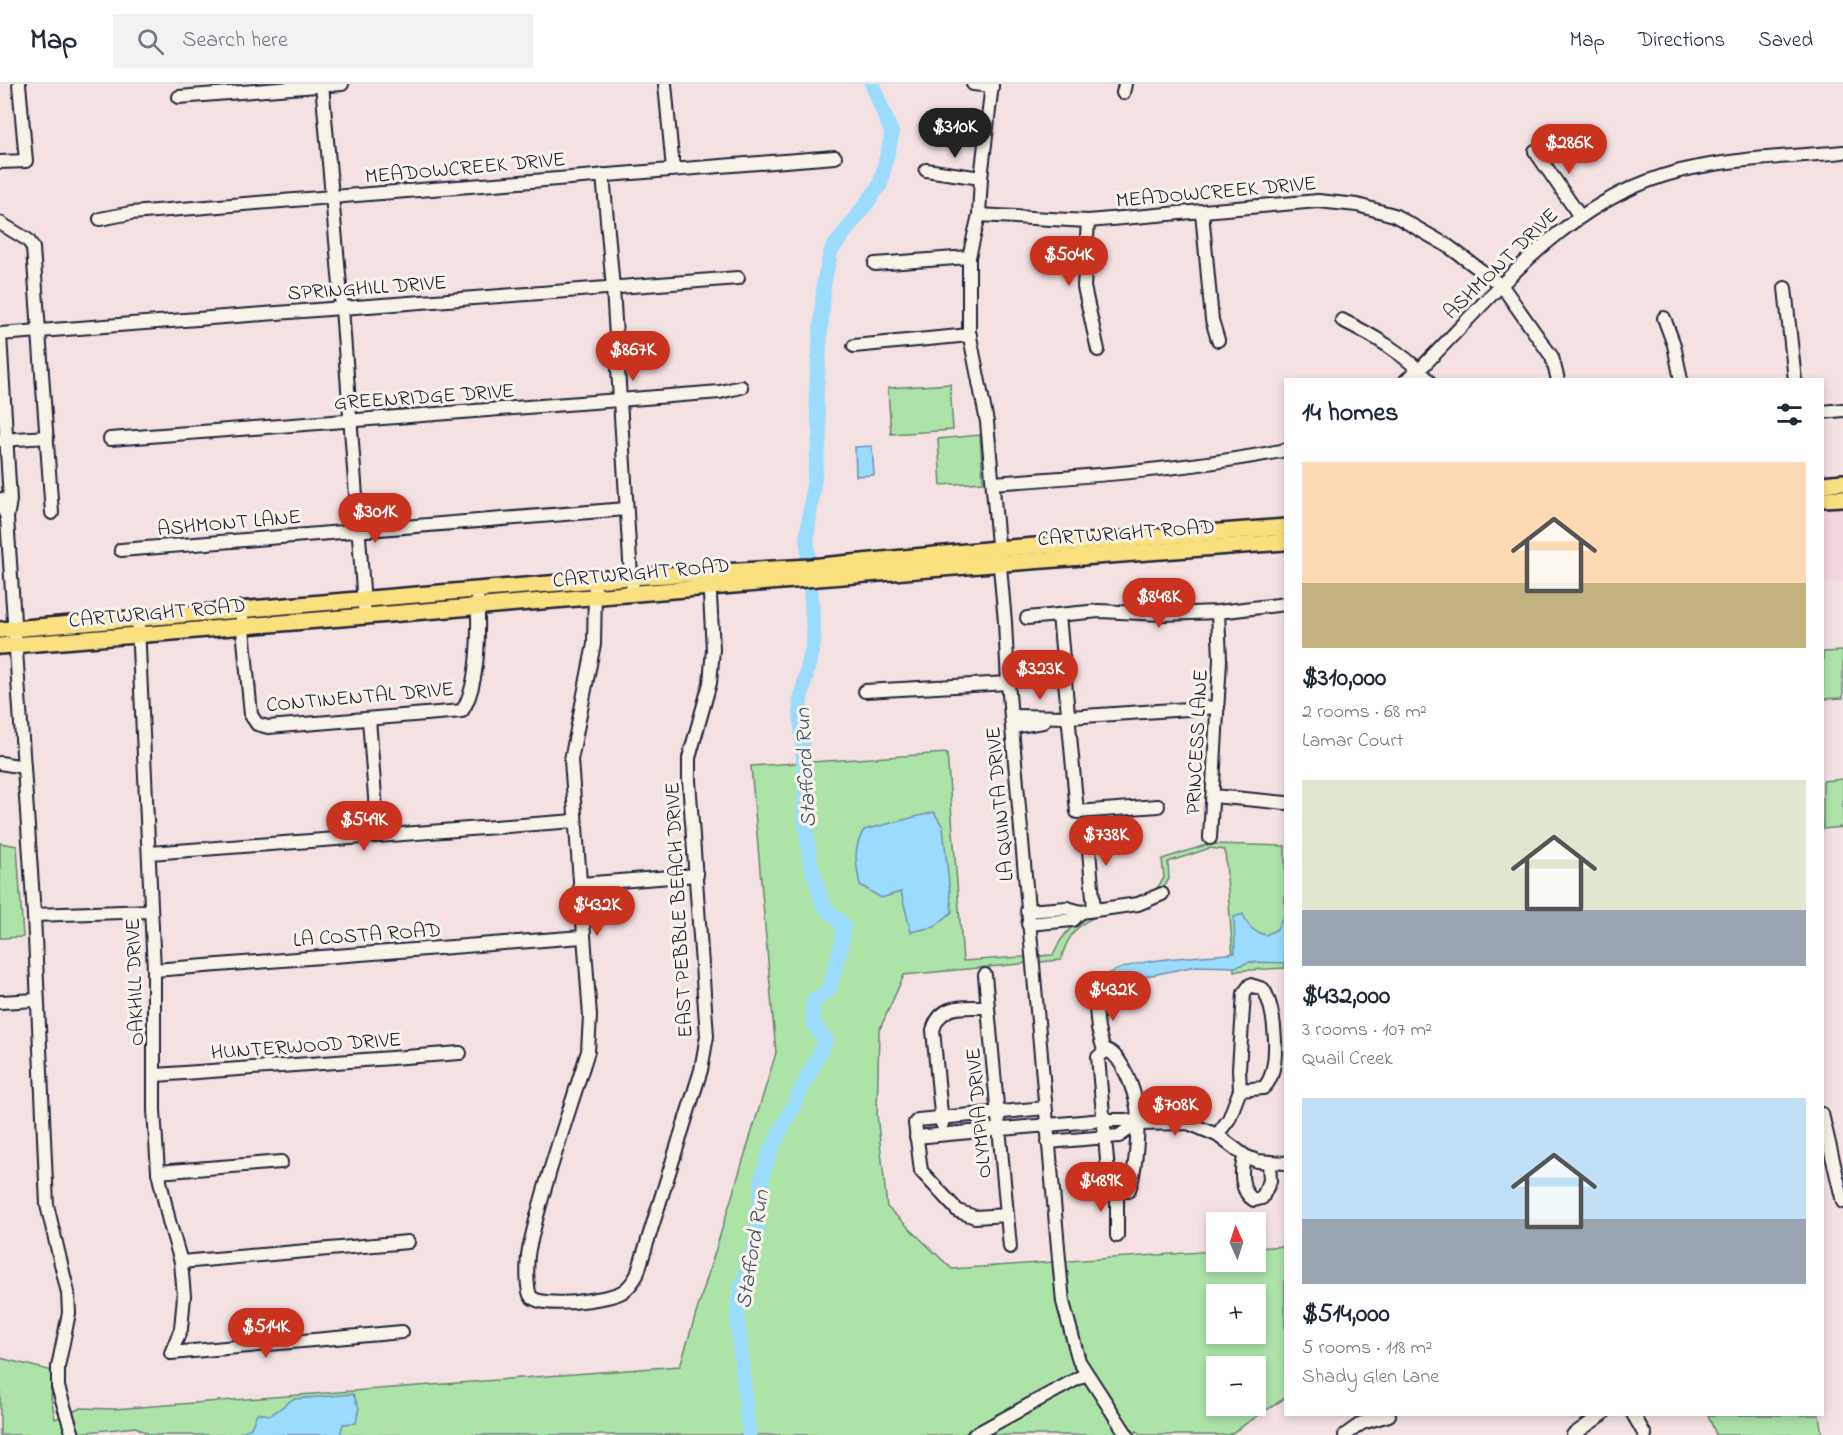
<!DOCTYPE html>
<html lang="en">
<head>
<meta charset="utf-8">
<style>
	body { margin:0; font-family:"Indie Flower",sans-serif; background:#f2f2f3; color:#1f2937; height:100vh; display:flex; flex-direction:column; font-size:22px; white-space:nowrap }
	* { box-sizing:border-box; margin:0 }
	p { font-size:20px; color:#747a83 }
	.icon { flex:none; width:33px; height:33px; fill:none; stroke:currentColor; stroke-width:2; stroke-linecap:round; stroke-linejoin:round }
	.map { position:relative; flex:1; overflow:hidden }
	.panel { position:absolute; left:1284px; top:294px; width:540px; height:1038px; display:flex; flex-direction:column; background:#fff; border-radius:0px; box-shadow:0 3px 9px #0003 }
	.panel>* { flex:none }
	.needle { width:39px; rotate:357deg }
	.fabs { position:absolute; left:1206px; top:1128px; display:grid; gap:12px }
	.fabs a { display:grid; place-items:center; width:60px; height:60px; border-radius:0px; background:#fff; box-shadow:0 3px 9px #0003; font-size:30px }
	.price { position:absolute; translate:-50% -51px; padding:0 14px; border-radius:21px; background:#c8321e; color:#fff; font-size:20px; line-height:39px; filter:drop-shadow(0 2px 3px #0008) }
	.price::after { content:''; position:absolute; left:50%; top:36px; width:18px; height:14px; margin-left:-9px; background:inherit; clip-path:polygon(0 0,100% 0,50% 100%) }
	.price.selected { background:#222; color:#fff }
	ul { padding:0; list-style:none }
	li { display:grid; align-content:center; gap:12px; height:318px; padding:0 18px }
	li span { display:grid; place-items:center; height:186px; border-radius:0px; color:#555 }
	li>.icon { margin-inline-start:auto }
	span .icon { width:108px; height:108px; fill:#fffc; stroke-width:1 }
	li b { font-size:26px }
	h2 { display:flex; justify-content:space-between; align-items:center; height:72px; padding:0 18px; font-size:26px }
	header { display:flex; align-items:center; gap:36px; box-sizing:border-box; height:84px; padding:0 30px; background:#fff; border-bottom:2px solid #e0e1e3 }
	header strong { font-size:28px }
	nav { display:flex; gap:33px; margin-inline-start:auto; font-size:21px }
	.search { width:420px; height:54px; background:#f2f2f3; display:flex; align-items:center; gap:15px; box-sizing:border-box; padding:0 21px; border-radius:0px; color:#747a83; font-size:22px }
	.map>svg:first-child { display:block }
	.built { fill:#f2d6e0 }
	.green { fill:#ace4a8; stroke:#678372; stroke-width:1.5; fill-rule:evenodd }
	.water { fill:#9bdbfd; stroke:#6b91af; stroke-width:1.5 }
	.lines { fill:none; stroke-linecap:round; stroke-linejoin:round }
	.river { stroke:#9bdbfd; stroke-width:15 }
	.minor-casing { stroke:#22223b; stroke-width:16 }
	.major-casing { stroke:#22223b; stroke-width:20 }
	.minor { stroke:#f7f3e8; stroke-width:12 }
	.major { stroke:#fbe080; stroke-width:15 }
	.labels { text-anchor:middle; stroke-width:6; stroke-linejoin:round; paint-order:stroke }
	.street-label { font-size:21px; fill:#22223b; stroke:#f7f3e8 }
	.water-label { font-size:22px; font-style:italic; fill:#40506c; stroke:#f7f3e8 }
</style>
</head>
<body>
<header>
<strong>Map</strong>
<div class="search"><svg class="icon" aria-label="search" viewBox="0 0 24 24"><circle cx="10" cy="10" r="6"/><path d="M15 15l6 6"/></svg>Search here</div>
<nav><a>Map</a><a>Directions</a><a>Saved</a></nav>
</header>
<div class="map">
<svg width="1843" height="1351" viewBox="0 0 1843 1351">
	<rect width="100%" height="100%" fill="#f4e2e3"/>
	<filter id="ink" filterUnits="userSpaceOnUse"><feTurbulence type="fractalNoise" baseFrequency=".0167" numOctaves="2"/><feDisplacementMap in="SourceGraphic" scale="12" xChannelSelector="R" yChannelSelector="G"/><feConvolveMatrix kernelMatrix="1 2 1 2 8 2 1 2 1" color-interpolation-filters="sRGB"/></filter>
	<g filter="url(#ink)">
		<path class="built" d="M 1843,420 L 1843,498 L 1823,499 L 1823,422 Z"/>
		<g class="green">
			<path d="M 950,300 L 953,346 L 891,350 L 888,304 Z"/>
			<path d="M 980,351 L 983,398 L 941,401 L 938,355 Z"/>
			<path d="M 1843,567 L 1843,614 L 1823,615 L 1823,568 Z"/>
			<path d="M 947,669 L 963,877 L 1053,871 C 1073,825 1104,828 1147,819 L 1164,794 L 1162,775 L 1209,760 L 1285,762 L 1285,884 L 1234,887 L 1225,766 L 1210,764 L 1168,778 L 1169,795 L 1150,824 C 1109,828 1072,828 1061,876 L 904,891 L 879,947 L 877,1030 L 887,1123 L 952,1185 L 1216,1167 L 1216,1178 L 1256,1178 L 1256,1164 L 1285,1162 L 1285,1314 L 1229,1351 L 1140,1351 L 1137,1347 L 1130,1351 L 977,1351 L 974,1345 L 962,1351 L 150,1351 L 136,1343 L 57,1351 L 0,1351 L 0,1274 L 53,1287 L 51,1313 L 55,1335 L 81,1324 L 114,1325 L 680,1282 L 776,969 L 751,682 ZM 1216,1210 L 1256,1210 L 1256,1250 L 1216,1250 ZM 1216,1282 L 1256,1282 L 1256,1322 L 1216,1322 Z"/>
			<path d="M 1843,695 L 1843,743 L 1823,745 L 1823,697 Z"/>
			<path d="M 0,759 L 17,762 L 23,853 L 0,854 Z"/>
			<path d="M 1708,1331 L 1819,1331 L 1822,1351 L 1716,1351 Z"/>
		</g>
		<g class="water">
			<path d="M 872,362 L 874,391 L 856,392 L 855,363 Z"/>
			<path d="M 934,728 L 943,743 L 952,828 L 934,843 L 911,848 L 901,808 L 881,814 L 860,801 C 856,781 852,765 864,746 Z"/>
			<path d="M 1285,828 L 1285,879 L 1250,878 L 1236,883 L 1196,882 L 1118,898 L 1109,898 L 1103,893 C 1134,872 1198,874 1235,869 L 1234,833 L 1243,830 C 1248,843 1253,848 1266,851 L 1277,845 Z"/>
			<path d="M 353,1310 L 359,1324 L 356,1339 L 343,1340 L 340,1351 L 235,1351 L 251,1344 L 257,1329 L 271,1331 L 293,1315 Z"/>
		</g>
		<g class="lines">
			<path class="river" d="M 749,1351 L 738,1243 L 738,1214 L 757,1153 L 762,1092 L 771,1066 L 826,956 C 813,943 811,935 813,917 L 829,906 L 842,859 L 843,841 L 823,821 L 810,777 L 804,727 L 805,699 L 800,618 L 814,556 L 807,452 L 820,350 L 816,314 L 824,198 L 831,167 L 880,101 L 892,50 L 872,0"/>
			<defs>
				<g id="minor">
					<path d="M 322,0 L 342,224 L 365,533"/>
					<path d="M 665,0 L 673,85"/>
					<path d="M 973,0 L 992,2"/>
					<path d="M 992,0 L 981,94 L 979,131 L 969,173 L 969,248 L 987,338 L 1005,538 L 1008,599 L 1061,1197 L 1063,1218 L 1079,1277 L 1127,1351"/>
					<path d="M 1123,9 L 1125,0"/>
					<path d="M 179,13 L 342,0"/>
					<path d="M 1535,67 L 1579,131"/>
					<path d="M 0,78 L 26,77 L 19,0"/>
					<path d="M 926,86 L 981,94"/>
					<path d="M 603,91 L 613,204 L 631,493 L 634,510"/>
					<path d="M 1202,128 L 1212,236 L 1218,256"/>
					<path d="M 979,131 L 1088,137 L 1318,117 L 1357,121 L 1394,131 L 1448,162 L 1502,202 L 1552,273 L 1558,296"/>
					<path d="M 100,135 L 131,129 L 835,73"/>
					<path d="M 1088,137 L 1084,203 L 1098,266"/>
					<path d="M 0,139 L 28,156 L 33,164 L 52,429"/>
					<path d="M 875,180 L 969,173"/>
					<path d="M 1785,204 L 1795,296"/>
					<path d="M 1664,234 L 1674,261 L 1681,296"/>
					<path d="M 1342,236 C 1372,251 1406,270 1428,296"/>
					<path d="M 0,250 L 738,194"/>
					<path d="M 0,251 L 10,416 L 7,434 L 0,415"/>
					<path d="M 854,262 L 970,251"/>
					<path d="M 1406,296 L 1419,286 C 1498,207 1567,115 1680,87 C 1733,74 1789,73 1843,68"/>
					<path d="M 1822,328 L 1843,326"/>
					<path d="M 110,355 L 619,316 L 720,308 L 741,303"/>
					<path d="M 1,356 L 47,353"/>
					<path d="M 993,399 C 1091,392 1190,385 1286,366"/>
					<path d="M 7,434 L 34,831 L 47,1121 L 68,1209 L 69,1229 L 58,1283 L 58,1303 L 73,1351"/>
					<path d="M 121,466 L 626,425"/>
					<path d="M 595,505 L 594,560 L 571,676 L 590,932 L 588,967 C 568,1032 544,1098 529,1165 C 527,1175 526,1201 530,1211 C 537,1226 608,1216 622,1208 C 629,1204 633,1198 637,1191 L 701,986 L 707,952 L 689,696 L 689,674 L 710,599 L 713,565 L 709,494"/>
					<path d="M 1059,531 L 1077,728 L 1158,722"/>
					<path d="M 242,534 L 251,631 L 257,640 L 268,643 L 462,627 C 480,600 479,539 477,506"/>
					<path d="M 1027,534 L 1099,527 L 1162,530 L 1218,528 L 1286,520"/>
					<path d="M 138,542 L 154,886 L 154,1026 L 158,1088 L 169,1137 L 181,1178 L 184,1212 L 181,1245 L 171,1269 L 402,1248"/>
					<path d="M 865,607 L 1008,599"/>
					<path d="M 1011,632 L 1069,633 L 1218,623"/>
					<path d="M 369,635 L 378,752"/>
					<path d="M 1012,643 L 1043,638"/>
					<path d="M 0,679 L 24,683"/>
					<path d="M 1213,712 L 1286,719"/>
					<path d="M 1087,742 L 1094,826"/>
					<path d="M 1210,754 L 1220,576 L 1218,528"/>
					<path d="M 150,769 L 575,737"/>
					<path d="M 580,800 L 697,791"/>
					<path d="M 1027,827 L 1067,824 L 1081,828 L 1138,820 L 1162,810"/>
					<path d="M 34,831 L 151,827"/>
					<path d="M 1028,840 L 1073,836 L 1081,828"/>
					<path d="M 154,886 L 582,853"/>
					<path d="M 985,891 L 1010,1163"/>
					<path d="M 1095,914 L 1098,945 L 1104,967"/>
					<path d="M 0,918 L 37,916"/>
					<path d="M 1107,966 C 1123,973 1134,1007 1137,1023 C 1139,1039 1136,1094 1128,1107 L 1111,1105 L 1109,1099 L 1098,973 Z"/>
					<path d="M 156,991 L 460,969"/>
					<path d="M 1822,1030 L 1843,1118"/>
					<path d="M 942,1040 L 933,946 C 941,918 964,924 988,923"/>
					<path d="M 1217,1051 L 1229,1035 L 1240,1006 L 1239,985 L 1244,909 L 1250,901 L 1263,905 C 1276,923 1282,989 1263,1004 L 1240,1006"/>
					<path d="M 916,1053 L 1103,1036 L 1126,1036 L 1136,1040 L 1188,1039 L 1217,1051 L 1245,1072 L 1257,1077 L 1286,1079"/>
					<path d="M 1048,1058 L 1119,1052 L 1136,1040"/>
					<path d="M 1245,1072 C 1240,1085 1240,1108 1254,1116 L 1262,1114 L 1270,1097 L 1269,1078"/>
					<path d="M 158,1088 L 281,1078"/>
					<path d="M 1007,1131 L 975,1133 L 958,1127 L 921,1087 L 915,1039 L 918,1036 L 1045,1024"/>
					<path d="M 1117,1152 L 1117,1107"/>
					<path d="M 181,1178 L 408,1158"/>
					<path d="M 1633,1330 L 1645,1351"/>
					<path d="M 974,1351 L 1086,1290"/>
					<path d="M 1345,1351 L 1362,1339 L 1389,1331"/>
					<path d="M 1573,1351 L 1603,1330"/>
				</g>
				<g id="major">
					<path d="M 1822,400 L 1843,398"/>
					<path d="M 1822,415 L 1843,414"/>
					<path d="M 0,546 L 631,493 L 810,483 L 997,465 L 1286,443"/>
					<path d="M 0,562 C 429,528 857,488 1286,458"/>
				</g>
			</defs>
			<use href="#minor" class="minor-casing"/>
			<use href="#major" class="major-casing"/>
			<use href="#minor" class="minor"/>
			<use href="#major" class="major"/>
		</g>
	</g>
	<g class="labels">
		<g class="street-label">
			<text transform="translate(465 83) rotate(-5)" y="7">MEADOWCREEK DRIVE</text>
			<text transform="translate(1216 107) rotate(-5)" y="7">MEADOWCREEK DRIVE</text>
			<text transform="translate(1500 179) rotate(-44)" y="7">ASHMONT DRIVE</text>
			<text transform="translate(367 203) rotate(-4)" y="7">SPRINGHILL DRIVE</text>
			<text transform="translate(424 312) rotate(-4)" y="7">GREENRIDGE DRIVE</text>
			<text transform="translate(229 438) rotate(-5)" y="7">ASHMONT LANE</text>
			<text transform="translate(1126 448) rotate(-4)" y="7">CARTWRIGHT ROAD</text>
			<text transform="translate(641 488) rotate(-5)" y="7">CARTWRIGHT ROAD</text>
			<text transform="translate(157 528) rotate(-5)" y="7">CARTWRIGHT ROAD</text>
			<text transform="translate(360 612) rotate(-5)" y="7">CONTINENTAL DRIVE</text>
			<text transform="translate(1196 658) rotate(-87)" y="7">PRINCESS LANE</text>
			<text transform="translate(999 720) rotate(-95)" y="7">LA QUINTA DRIVE</text>
			<text transform="translate(678 826) rotate(-93)" y="7">EAST PEBBLE BEACH DRIVE</text>
			<text transform="translate(367 850) rotate(-4)" y="7">LA COSTA ROAD</text>
			<text transform="translate(134 898) rotate(-92)" y="7">OAKHILL DRIVE</text>
			<text transform="translate(306 961) rotate(-4)" y="7">HUNTERWOOD DRIVE</text>
			<text transform="translate(978 1029) rotate(-95)" y="7">OLYMPIA DRIVE</text>
		</g>
		<g class="water-label">
			<text transform="translate(804 684) rotate(-93)" y="8">Stafford Run</text>
			<text transform="translate(751 1165) rotate(-81)" y="8">Stafford Run</text>
		</g>
	</g>
</svg>
<div class="fabs">
<a><svg class="needle" viewBox="-14 -14 28 28"><path d="M0-13l5 13h-10z" fill="#e53935"/><path d="M0 13l5-13h-10z" fill="#747a83"/></svg></a>
<a>+</a>
<a>−</a>
</div>
<b class="price selected" style="left:955px;top:75px">$310K</b>
<b class="price" style="left:1569px;top:91px">$286K</b>
<b class="price" style="left:1069px;top:203px">$504K</b>
<b class="price" style="left:633px;top:298px">$867K</b>
<b class="price" style="left:375px;top:460px">$301K</b>
<b class="price" style="left:1159px;top:545px">$848K</b>
<b class="price" style="left:1040px;top:617px">$323K</b>
<b class="price" style="left:364px;top:768px">$549K</b>
<b class="price" style="left:1106px;top:783px">$738K</b>
<b class="price" style="left:597px;top:853px">$432K</b>
<b class="price" style="left:1113px;top:938px">$432K</b>
<b class="price" style="left:1175px;top:1053px">$708K</b>
<b class="price" style="left:1101px;top:1129px">$489K</b>
<b class="price" style="left:266px;top:1275px">$514K</b>
<section class="panel">
<h2>14 homes<svg class="icon" aria-label="filters" viewBox="0 0 24 24"><path d="M4 7h16M4 17h16"/><circle cx="9" cy="7" r="2"/><circle cx="15" cy="17" r="2"/></svg></h2>
<ul>
<li><span style="background:linear-gradient(#ffd9b3 65%,#c2b280 0)"><svg class="icon" aria-label="home" viewBox="0 0 24 24"><path d="M3 11l9-7 9 7M6 9v11h12V9"/></svg></span><div><b>$310,000</b><p>2 rooms · 68 m²</p><p>Lamar Court</p></div></li>
<li><span style="background:linear-gradient(#dfe7d0 70%,#9aa5b1 0)"><svg class="icon" aria-label="home" viewBox="0 0 24 24"><path d="M3 11l9-7 9 7M6 9v11h12V9"/></svg></span><div><b>$432,000</b><p>3 rooms · 107 m²</p><p>Quail Creek</p></div></li>
<li><span style="background:linear-gradient(#bfe0f5 65%,#9aa5b1 0)"><svg class="icon" aria-label="home" viewBox="0 0 24 24"><path d="M3 11l9-7 9 7M6 9v11h12V9"/></svg></span><div><b>$514,000</b><p>5 rooms · 118 m²</p><p>Shady Glen Lane</p></div></li>
</ul>
</section>
</div>
</body>
</html>
